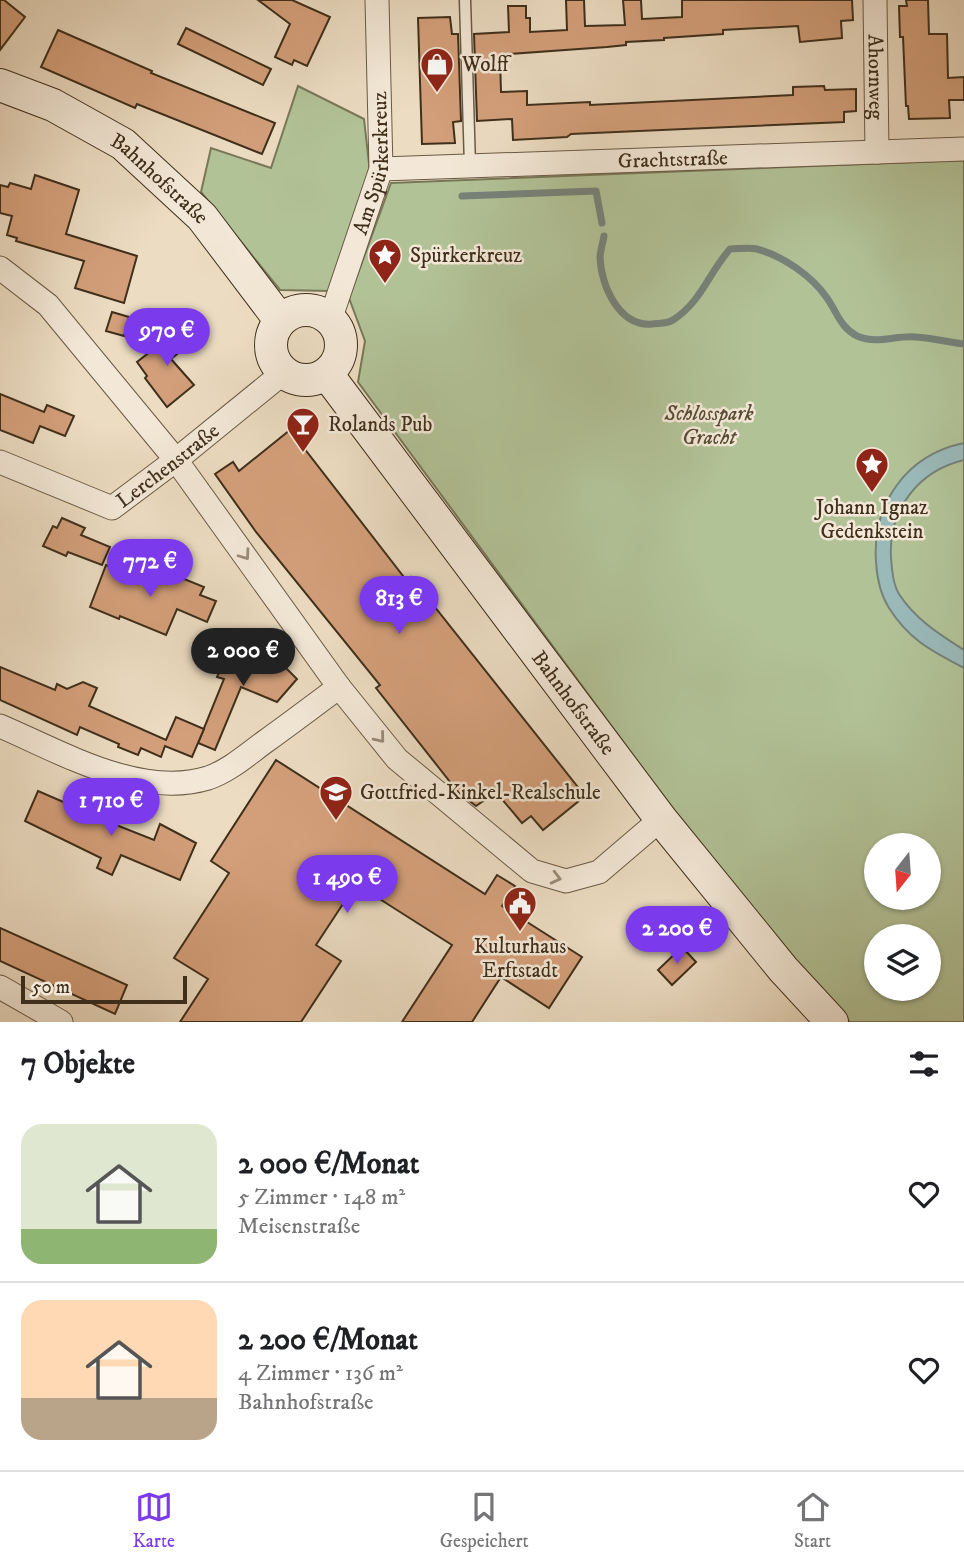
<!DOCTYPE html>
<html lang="de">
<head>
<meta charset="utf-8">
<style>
	body { margin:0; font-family:"IM FELL DW Pica",serif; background:#f6f6f6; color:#202124; height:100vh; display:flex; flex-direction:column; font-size:26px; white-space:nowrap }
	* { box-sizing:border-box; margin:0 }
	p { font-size:23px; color:#757577 }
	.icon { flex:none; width:38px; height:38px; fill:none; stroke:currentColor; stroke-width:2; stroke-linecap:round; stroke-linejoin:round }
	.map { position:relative; height:1022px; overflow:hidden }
	.sheet { display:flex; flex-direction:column; background:#fff; flex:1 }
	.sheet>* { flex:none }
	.needle { width:46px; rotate:197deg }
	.controls { position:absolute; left:864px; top:833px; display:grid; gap:14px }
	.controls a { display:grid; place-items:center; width:77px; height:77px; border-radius:50%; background:#fff; box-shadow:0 2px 5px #0004; font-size:35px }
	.scale { position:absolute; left:21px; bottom:18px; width:166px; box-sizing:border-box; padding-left:7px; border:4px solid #3f2f1b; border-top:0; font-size:19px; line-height:24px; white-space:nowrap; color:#3f2f1b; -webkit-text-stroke:5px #f3e8d7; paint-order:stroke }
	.price { position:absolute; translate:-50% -60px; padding:0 16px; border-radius:24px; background:#7c3aed; color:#fff; font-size:23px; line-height:46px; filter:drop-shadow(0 2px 4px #0008) }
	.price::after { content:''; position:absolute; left:50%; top:42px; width:21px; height:16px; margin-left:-10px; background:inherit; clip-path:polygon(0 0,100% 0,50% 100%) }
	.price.current { background:#222; color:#fff }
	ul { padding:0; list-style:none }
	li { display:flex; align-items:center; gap:21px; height:175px; padding:0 21px }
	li+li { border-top:2px solid #e0e0e0 }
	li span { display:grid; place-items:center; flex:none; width:196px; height:140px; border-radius:21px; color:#555 }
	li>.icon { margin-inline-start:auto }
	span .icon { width:84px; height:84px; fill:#fffc; stroke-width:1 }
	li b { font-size:30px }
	h2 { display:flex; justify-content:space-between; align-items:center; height:84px; padding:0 21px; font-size:30px }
	.tab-bar { display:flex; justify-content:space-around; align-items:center; height:98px; border-top:2px solid #e0e0e0; background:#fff; font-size:19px; color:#757577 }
	.tab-bar a { display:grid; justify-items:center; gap:4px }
	.tab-bar .current { color:#7c3aed }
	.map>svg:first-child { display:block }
	.green { fill:#b2c297; stroke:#787859; stroke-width:2; fill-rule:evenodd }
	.water { fill:#9ababa; stroke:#76827a; stroke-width:2 }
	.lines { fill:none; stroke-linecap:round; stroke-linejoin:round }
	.stream { stroke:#76827a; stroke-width:7 }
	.building { fill:#d39f7a; stroke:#3f2f1b; stroke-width:2 }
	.lane-casing { stroke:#6a5a45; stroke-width:13 }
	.street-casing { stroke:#6a5a45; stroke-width:25 }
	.secondary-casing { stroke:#3f2f1b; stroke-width:34 }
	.lane { stroke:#f3e8d7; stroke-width:10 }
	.street { stroke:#f3e8d7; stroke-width:23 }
	.secondary { stroke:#f3e8d7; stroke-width:32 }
	.oneway { stroke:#998c79 }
	.labels { text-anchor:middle; stroke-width:5; stroke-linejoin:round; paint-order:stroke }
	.poi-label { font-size:21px; fill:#3f2f1b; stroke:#f3e8d7; text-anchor:start }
	.street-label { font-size:21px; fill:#3f2f1b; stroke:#f3e8d7 }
	.park-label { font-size:21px; font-style:italic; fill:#564c34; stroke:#f3e8d7 }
</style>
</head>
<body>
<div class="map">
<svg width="964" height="1022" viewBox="0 0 964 1022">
	<rect width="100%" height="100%" fill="#ecdcc2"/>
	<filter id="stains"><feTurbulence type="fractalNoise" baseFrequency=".00286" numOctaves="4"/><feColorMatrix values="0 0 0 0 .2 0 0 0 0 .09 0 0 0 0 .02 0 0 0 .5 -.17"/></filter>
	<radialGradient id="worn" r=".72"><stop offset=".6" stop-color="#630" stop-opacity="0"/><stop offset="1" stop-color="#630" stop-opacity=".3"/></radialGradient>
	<g class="green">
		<path d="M 298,86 L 364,119 L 370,173 L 330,291 L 280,290 L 201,192 L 211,148 L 271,168 Z"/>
		<path d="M 964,160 L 964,1022 L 850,1022 L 789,956 L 672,808 L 358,382 L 365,341 L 349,298 L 391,183 ZM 877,845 L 929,845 L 929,898 L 877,898 ZM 877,936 L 929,936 L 929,989 L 877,989 Z"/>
	</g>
	<path class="water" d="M 964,443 L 964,460 C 918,471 888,510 891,558 C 892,570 893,584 899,594 C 915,619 939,634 964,650 L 964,668 C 932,651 909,640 889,608 C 880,594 877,578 876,562 C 872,504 906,455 964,443 Z"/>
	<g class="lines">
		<g class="stream">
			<path d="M 462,196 L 596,191 L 602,223"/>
			<path d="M 604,236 C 603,243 600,251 600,258 C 601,285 619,327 652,324 C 659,323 667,324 673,320 C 702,301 708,274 730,249 C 738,249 749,247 757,249 C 783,256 812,276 827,298 C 837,312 840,327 857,336 C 878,345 895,335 916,337 C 932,338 948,342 964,344"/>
		</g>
	</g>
	<g class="building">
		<path d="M 0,0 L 4,0 L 25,17 L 0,50 Z"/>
		<path d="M 258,0 L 292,0 L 330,17 L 307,66 L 294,60 L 292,65 L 275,57 L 290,24 Z"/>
		<path d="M 566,0 L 584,0 L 585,26 L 625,25 L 623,0 L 641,0 L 642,19 L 682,17 L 682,0 L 852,0 L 853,20 L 841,21 L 842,38 L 800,42 L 798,26 L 723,30 L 723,34 L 664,38 L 664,40 L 626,42 L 626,45 L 607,47 L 510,54 L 511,57 L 500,58 L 501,92 L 527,91 L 527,105 L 590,102 L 590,105 L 793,95 L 793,87 L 824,86 L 825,90 L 856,89 L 856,111 L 844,112 L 844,122 L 571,134 L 567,137 L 513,140 L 512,119 L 477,121 L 474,34 L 509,32 L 508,6 L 526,6 L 526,18 L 530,18 L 530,32 L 567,30 Z"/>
		<path d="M 906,0 L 928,0 L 929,34 L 947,34 L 948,78 L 964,77 L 964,100 L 949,100 L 950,118 L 909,119 L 908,106 L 906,106 L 903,37 L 900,37 L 899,6 L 907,6 Z"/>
		<path d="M 450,17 L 452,34 L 458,34 L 461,121 L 453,122 L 455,143 L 422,144 L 418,18 Z"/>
		<path d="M 186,28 L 271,69 L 263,85 L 178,44 Z"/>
		<path d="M 58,30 L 152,71 L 151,73 L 275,123 L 262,154 L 137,104 L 135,108 L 41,67 Z"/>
		<path d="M 35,175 L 79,190 L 66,234 L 137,256 L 124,303 L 75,288 L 84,261 L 16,241 L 17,238 L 7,235 L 12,216 L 0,213 L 0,185 L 8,187 L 10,183 L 31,189 Z"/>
		<path d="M 112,312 L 129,317 L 124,336 L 106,331 Z"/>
		<path d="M 182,327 L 193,341 L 171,359 L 194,385 L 167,407 L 145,378 L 147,376 L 137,362 Z"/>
		<path d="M 0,394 L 44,412 L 47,405 L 74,416 L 65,436 L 40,426 L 33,443 L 0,430 Z"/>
		<path d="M 290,430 L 407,581 L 411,577 L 585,796 L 543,830 L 531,816 L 522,823 L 496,792 L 476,806 L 458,792 L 376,688 L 380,685 L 256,532 L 215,474 L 233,462 L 239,471 Z"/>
		<path d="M 62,518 L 85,528 L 81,535 L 110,547 L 102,565 L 68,552 L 66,556 L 43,546 L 53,526 L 57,528 Z"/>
		<path d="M 106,565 L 151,586 L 155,578 L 164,580 L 167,572 L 204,587 L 200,595 L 216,601 L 207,622 L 177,609 L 166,635 L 120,616 L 119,619 L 90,607 Z"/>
		<path d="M 231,644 L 287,669 L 297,679 L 277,702 L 241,687 L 215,750 L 198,743 L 224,679 L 217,677 Z"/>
		<path d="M 0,667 L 55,690 L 57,684 L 67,689 L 83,682 L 97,688 L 89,706 L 166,740 L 176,717 L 204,729 L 192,757 L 165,746 L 161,757 L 141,748 L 138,755 L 118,747 L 119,744 L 80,727 L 77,735 L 0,700 Z"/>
		<path d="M 276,760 L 485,894 L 497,875 L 515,886 L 502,906 L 582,957 L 549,1008 L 501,977 L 472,1022 L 402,1022 L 452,945 L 356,884 L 316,945 L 341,961 L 301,1022 L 180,1022 L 208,979 L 174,958 L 229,873 L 211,861 Z"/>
		<path d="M 38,791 L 84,811 L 86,807 L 108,817 L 106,821 L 154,840 L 160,824 L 196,843 L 180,880 L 121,855 L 112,875 L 97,868 L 101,858 L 25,821 Z"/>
		<path d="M 0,928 L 127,985 L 115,1014 L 0,961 Z"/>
		<path d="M 682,947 L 696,962 L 672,985 L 658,970 Z"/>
	</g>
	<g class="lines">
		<defs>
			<path id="lane" d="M 465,0 L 470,166"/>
			<g id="street">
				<path id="s1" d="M 875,0 L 877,152"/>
				<path id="s2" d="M 381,169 L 964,149"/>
				<path d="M 0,268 L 48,305 L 176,460 L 339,687 L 397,759 L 532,871 L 566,881 L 599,872 L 661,819"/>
				<path id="s3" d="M 330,320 L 381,169 L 377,0"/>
				<path id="s4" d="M 0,462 L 112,508 L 176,460 L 283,373"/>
				<path d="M 0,726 C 61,752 140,799 208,778 C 229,771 248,754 266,741 C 291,723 315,705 339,687"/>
				<path d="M 0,987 L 61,1022"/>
			</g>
			<g id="secondary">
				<path id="s5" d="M 0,85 L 53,105 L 123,144 L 202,217 L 280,320"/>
				<circle cx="306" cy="345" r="35"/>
				<path id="s6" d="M 327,374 L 661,819 L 783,969 L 832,1022"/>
			</g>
		</defs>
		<use href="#lane" class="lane-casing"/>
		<use href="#street" class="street-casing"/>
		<use href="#secondary" class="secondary-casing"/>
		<use href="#lane" class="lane"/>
		<use href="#street" class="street"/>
		<use href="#secondary" class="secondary"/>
	</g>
	<defs><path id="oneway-chevron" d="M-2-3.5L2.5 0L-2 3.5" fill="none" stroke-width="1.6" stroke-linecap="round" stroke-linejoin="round" transform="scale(1.75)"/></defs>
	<g class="oneway">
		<use href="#oneway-chevron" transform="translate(245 555) rotate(54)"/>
		<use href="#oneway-chevron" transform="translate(380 738) rotate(51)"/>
		<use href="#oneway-chevron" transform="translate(556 878) rotate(14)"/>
	</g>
	<defs>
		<symbol id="shop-pin" viewBox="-11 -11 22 30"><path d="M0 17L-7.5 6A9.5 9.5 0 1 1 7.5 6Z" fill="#8f2418" stroke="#f3e8d7"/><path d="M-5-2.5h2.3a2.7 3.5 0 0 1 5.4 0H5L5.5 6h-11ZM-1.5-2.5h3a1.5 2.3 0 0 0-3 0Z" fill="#fff"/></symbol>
		<symbol id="sight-pin" viewBox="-11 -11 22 30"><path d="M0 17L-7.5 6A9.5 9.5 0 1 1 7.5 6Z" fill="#8f2418" stroke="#f3e8d7"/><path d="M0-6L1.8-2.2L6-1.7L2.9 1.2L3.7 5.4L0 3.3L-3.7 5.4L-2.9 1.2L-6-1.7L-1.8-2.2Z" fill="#fff"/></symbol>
		<symbol id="bar-pin" viewBox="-11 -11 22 30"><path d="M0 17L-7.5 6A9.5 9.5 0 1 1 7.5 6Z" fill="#8f2418" stroke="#f3e8d7"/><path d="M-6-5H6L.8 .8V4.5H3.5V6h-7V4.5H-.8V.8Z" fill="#fff"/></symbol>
		<symbol id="school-pin" viewBox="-11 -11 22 30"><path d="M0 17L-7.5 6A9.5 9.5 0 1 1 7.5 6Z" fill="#8f2418" stroke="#f3e8d7"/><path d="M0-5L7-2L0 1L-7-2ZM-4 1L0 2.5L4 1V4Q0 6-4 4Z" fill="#fff"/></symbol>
		<symbol id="civic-pin" viewBox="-11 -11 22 30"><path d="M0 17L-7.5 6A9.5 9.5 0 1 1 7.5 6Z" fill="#8f2418" stroke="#f3e8d7"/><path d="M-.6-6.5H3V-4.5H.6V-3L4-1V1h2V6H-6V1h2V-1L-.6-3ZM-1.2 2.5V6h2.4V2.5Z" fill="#fff"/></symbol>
	</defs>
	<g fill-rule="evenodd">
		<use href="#shop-pin" x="418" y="45" width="38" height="52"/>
		<use href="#sight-pin" x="366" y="236" width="38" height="52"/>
		<use href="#bar-pin" x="284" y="405" width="38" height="52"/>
		<use href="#sight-pin" x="853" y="445" width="38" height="52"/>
		<use href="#school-pin" x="317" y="773" width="38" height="52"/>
		<use href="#civic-pin" x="501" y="884" width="38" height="52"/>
	</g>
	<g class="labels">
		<g class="poi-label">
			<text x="462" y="71">Wolff</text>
			<text x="410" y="262">Spürkerkreuz</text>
			<text x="328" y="431">Rolands Pub</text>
			<text x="872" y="514" text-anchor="middle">Johann Ignaz<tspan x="872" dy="24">Gedenkstein</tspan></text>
			<text x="360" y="799">Gottfried-Kinkel-Realschule</text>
			<text x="520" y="953" text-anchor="middle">Kulturhaus<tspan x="520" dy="24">Erftstadt</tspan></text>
		</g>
		<g class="street-label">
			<text dy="7" stroke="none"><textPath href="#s1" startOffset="77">Ahornweg</textPath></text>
			<text dy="7" stroke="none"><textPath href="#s2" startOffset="292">Grachtstraße</textPath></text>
			<text dy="7" stroke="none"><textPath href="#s3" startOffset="164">Am Spürkerkreuz</textPath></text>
			<text dy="7" stroke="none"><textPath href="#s5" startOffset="187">Bahnhofstraße</textPath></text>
			<text dy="7" stroke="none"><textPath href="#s4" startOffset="191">Lerchenstraße</textPath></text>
			<text dy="7" stroke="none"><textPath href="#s6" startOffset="411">Bahnhofstraße</textPath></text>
		</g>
		<g class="park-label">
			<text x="709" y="420">Schlosspark<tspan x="709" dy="24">Gracht</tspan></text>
		</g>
	</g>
	<rect width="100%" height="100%" filter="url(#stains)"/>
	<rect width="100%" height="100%" fill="url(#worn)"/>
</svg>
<div class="controls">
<a><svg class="needle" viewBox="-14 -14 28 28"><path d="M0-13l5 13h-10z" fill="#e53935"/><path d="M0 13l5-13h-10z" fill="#757577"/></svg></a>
<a><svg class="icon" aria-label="layers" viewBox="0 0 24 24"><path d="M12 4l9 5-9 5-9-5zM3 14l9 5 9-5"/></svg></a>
</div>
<div class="scale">50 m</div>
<b class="price" style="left:167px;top:368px">970 €</b>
<b class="price" style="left:150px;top:599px">772 €</b>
<b class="price" style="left:399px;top:636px">813 €</b>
<b class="price current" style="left:243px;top:688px">2 000 €</b>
<b class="price" style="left:111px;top:838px">1 710 €</b>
<b class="price" style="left:347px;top:915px">1 490 €</b>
<b class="price" style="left:677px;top:966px">2 200 €</b>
</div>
<section class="sheet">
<h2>7 Objekte<svg class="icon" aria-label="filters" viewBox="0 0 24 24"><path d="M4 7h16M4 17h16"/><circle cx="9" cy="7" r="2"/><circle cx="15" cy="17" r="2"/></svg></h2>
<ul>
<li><span style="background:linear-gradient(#dfe7d0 75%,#8fb573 0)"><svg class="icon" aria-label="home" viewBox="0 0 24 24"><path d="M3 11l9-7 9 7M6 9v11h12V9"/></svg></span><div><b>2 000 €/Monat</b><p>5 Zimmer · 148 m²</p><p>Meisenstraße</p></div><svg class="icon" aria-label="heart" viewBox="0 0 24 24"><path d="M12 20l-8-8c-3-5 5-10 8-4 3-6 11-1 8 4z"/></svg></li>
<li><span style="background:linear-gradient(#ffd9b3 70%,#b9a48a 0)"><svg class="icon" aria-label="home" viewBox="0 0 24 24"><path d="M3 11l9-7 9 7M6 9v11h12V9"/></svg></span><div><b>2 200 €/Monat</b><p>4 Zimmer · 136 m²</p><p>Bahnhofstraße</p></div><svg class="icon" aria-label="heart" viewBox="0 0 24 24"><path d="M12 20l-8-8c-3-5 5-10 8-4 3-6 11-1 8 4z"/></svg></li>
</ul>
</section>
<nav class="tab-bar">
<a class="current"><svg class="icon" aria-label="map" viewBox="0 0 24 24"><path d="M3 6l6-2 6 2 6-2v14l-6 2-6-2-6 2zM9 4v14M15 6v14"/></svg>Karte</a>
<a><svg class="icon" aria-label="saved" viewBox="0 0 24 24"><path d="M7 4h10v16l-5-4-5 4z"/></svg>Gespeichert</a>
<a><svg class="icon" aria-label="home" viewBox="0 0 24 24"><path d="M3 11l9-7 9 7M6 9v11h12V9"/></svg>Start</a>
</nav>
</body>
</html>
